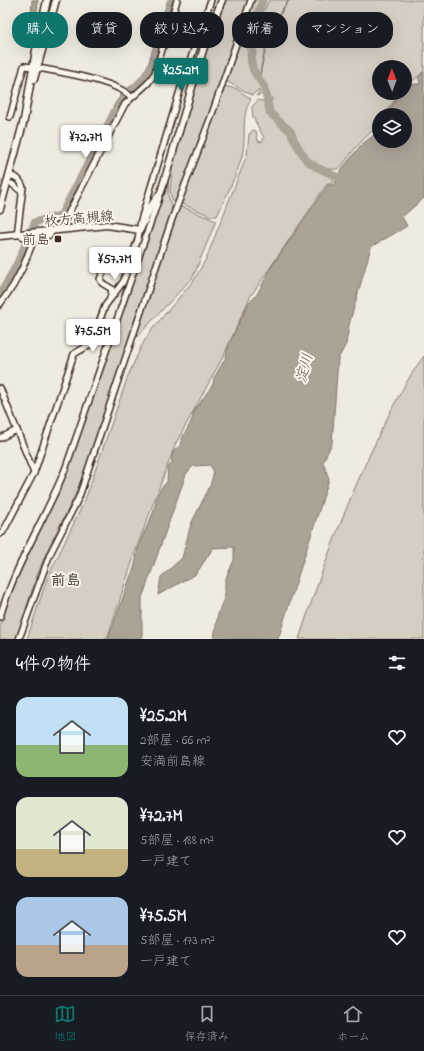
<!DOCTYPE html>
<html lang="ja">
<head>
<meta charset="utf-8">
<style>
	body { margin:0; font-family:"Indie Flower","Klee One",sans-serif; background:#20242c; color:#f1f3f6; height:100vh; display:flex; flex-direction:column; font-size:15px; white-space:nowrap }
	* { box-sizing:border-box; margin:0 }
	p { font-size:13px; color:#9ea1a6 }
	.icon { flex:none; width:22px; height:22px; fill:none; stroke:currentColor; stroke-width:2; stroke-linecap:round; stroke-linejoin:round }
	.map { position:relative; height:639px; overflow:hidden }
	.sheet { display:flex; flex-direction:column; background:#171b24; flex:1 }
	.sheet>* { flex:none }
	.banner { position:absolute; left:12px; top:12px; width:400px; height:36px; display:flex; gap:8px }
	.needle { width:26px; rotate:359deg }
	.controls { position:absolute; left:372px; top:60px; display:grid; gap:8px }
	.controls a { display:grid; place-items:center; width:40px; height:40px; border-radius:50%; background:#171b24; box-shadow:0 4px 16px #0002; font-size:20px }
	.price { position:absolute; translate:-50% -34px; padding:0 9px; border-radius:4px; background:#fff; color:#222; font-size:13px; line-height:26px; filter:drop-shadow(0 1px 2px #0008) }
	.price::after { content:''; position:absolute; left:50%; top:24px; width:12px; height:9px; margin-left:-6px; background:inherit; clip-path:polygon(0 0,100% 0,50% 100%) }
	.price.selected { background:#0f766e; color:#fff }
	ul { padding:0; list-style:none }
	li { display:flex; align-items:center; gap:12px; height:100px; padding:0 16px }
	li span { display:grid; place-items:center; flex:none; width:112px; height:80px; border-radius:12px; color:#555 }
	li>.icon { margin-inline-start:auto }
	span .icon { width:48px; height:48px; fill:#fffc; stroke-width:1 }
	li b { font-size:17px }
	h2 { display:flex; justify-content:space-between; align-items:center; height:48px; padding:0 16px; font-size:17px }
	.pill { padding:0 14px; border-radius:16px; background:#171b24; box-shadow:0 4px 16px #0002; font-size:14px; line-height:36px }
	.pill.selected { background:#0f766e; color:#fff }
	.dock { display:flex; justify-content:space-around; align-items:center; height:56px; border-top:1px solid #363941; background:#171b24; font-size:11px; color:#9ea1a6 }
	.dock a { display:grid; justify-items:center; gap:2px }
	.dock .selected { color:#0f766e }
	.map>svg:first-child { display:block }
	.green { fill:#d5cec3; stroke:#887c70 }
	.water { fill:#aca397; stroke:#7f7367 }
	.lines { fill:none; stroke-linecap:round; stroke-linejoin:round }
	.stream { stroke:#7f7367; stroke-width:1.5 }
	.river { stroke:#aca397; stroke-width:8 }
	.minor-tunnel { stroke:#ccc4b9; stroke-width:5; stroke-dasharray:5 2.5; stroke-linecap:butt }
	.minor-casing { stroke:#3b2a1e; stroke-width:8 }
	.major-casing { stroke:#3b2a1e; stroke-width:9 }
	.minor { stroke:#fbf7ec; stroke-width:5 }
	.major { stroke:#fbf7ec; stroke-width:6 }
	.poi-dot { fill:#3b2a1e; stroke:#fbf7ec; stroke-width:1.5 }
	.labels { text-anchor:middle; stroke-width:4; stroke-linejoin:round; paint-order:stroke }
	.street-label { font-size:14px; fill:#3b2a1e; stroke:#fbf7ec }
	.poi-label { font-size:14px; fill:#3b2a1e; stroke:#fbf7ec; text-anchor:end }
	.water-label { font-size:15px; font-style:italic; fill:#635448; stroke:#fbf7ec }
	.neighbourhood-label { font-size:15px; font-weight:bold; fill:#3b2a1e; stroke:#fbf7ec }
</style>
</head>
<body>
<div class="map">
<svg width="424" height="639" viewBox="0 0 424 639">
	<rect width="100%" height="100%" fill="#f0ebe0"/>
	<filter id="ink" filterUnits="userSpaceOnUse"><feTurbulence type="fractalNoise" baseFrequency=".025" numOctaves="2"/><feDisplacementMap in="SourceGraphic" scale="8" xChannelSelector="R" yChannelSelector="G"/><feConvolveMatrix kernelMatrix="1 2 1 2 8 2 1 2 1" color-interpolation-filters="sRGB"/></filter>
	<g filter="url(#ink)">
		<g class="green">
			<path d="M 224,0 L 248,0 L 229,54 L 218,91 L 175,207 L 170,192 L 173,159 L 208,43 Z"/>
			<path d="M 253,0 L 261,0 C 254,15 244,51 249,67 C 251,76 258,83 264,90 L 264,94 L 256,96 L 260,91 L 257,91 L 252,95 L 226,81 Z"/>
			<path d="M 269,0 L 424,0 L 424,71 L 405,88 L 405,67 L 379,67 L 379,93 L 400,93 L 383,115 L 379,115 C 379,128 368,134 360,143 C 352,151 347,160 340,168 C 324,174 304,158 297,143 C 295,137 295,131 290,126 C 287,122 281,122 277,119 C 273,115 271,109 269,105 L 272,99 C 266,85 258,76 252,62 L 255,52 L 254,30 Z"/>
			<path d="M 224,86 L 237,89 L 251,99 C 240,117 247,136 242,156 C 236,177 226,196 217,216 L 211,216 L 180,203 Z"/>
			<path d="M 258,100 L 265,102 C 268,121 281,119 290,133 C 302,152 296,159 320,171 C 325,173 326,175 331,176 L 334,181 L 331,184 L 327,184 L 250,297 L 224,355 L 176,443 L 137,547 L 107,639 L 27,639 L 47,579 L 85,500 L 128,376 L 141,347 L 149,333 L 194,280 L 206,259 L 247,155 L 249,134 L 253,130 L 256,131 L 258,141 L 262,142 L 264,138 L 253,117 L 252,107 Z"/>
			<path d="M 169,171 L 168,194 L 173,212 L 81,481 C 72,504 60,524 49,547 C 35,576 27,608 17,639 L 0,639 L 0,626 L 14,581 L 58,494 L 153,224 Z"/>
			<path d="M 183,207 L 216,221 L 193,277 L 136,338 L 134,338 L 178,208 Z"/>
			<path d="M 424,356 L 424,639 L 299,639 C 322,569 347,501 379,435 C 392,408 406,380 424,356 Z"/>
		</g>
		<g class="water">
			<path d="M 32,0 L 38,0 L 36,21 L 31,18 Z"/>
			<path d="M 424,72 L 424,198 L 402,217 L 407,226 L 371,247 L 349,325 L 346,344 L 338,359 L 332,443 L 323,462 L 329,479 L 278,639 L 214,639 L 218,614 L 225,595 L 225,581 L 234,560 L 234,547 L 213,548 L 196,574 L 158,595 L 161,577 L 182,558 L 191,524 L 210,486 L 214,472 L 210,465 L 193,466 L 186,474 L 142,598 L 142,639 L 108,639 L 131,575 C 136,566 136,557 138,548 C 142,535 149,524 153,513 C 157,501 156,491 167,482 L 168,467 L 172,463 C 171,455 173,450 180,446 C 181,434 193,425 193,413 L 213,384 L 214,378 L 225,359 L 229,344 L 249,302 L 256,296 L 272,266 L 328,185 L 334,185 L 341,170 L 361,145 L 374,135 L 379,124 L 379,141 L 405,141 L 405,115 L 385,115 L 395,101 L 413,84 L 419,84 L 420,81 L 418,78 Z"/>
		</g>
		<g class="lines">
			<g class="stream">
				<path d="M 259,81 C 263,52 271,24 289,0"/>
				<path d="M 126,90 L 139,80 L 148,66 L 168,0"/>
				<path d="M 83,168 L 115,104 L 123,93"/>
				<path d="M 0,309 L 5,301"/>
			</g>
			<g class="river">
				<path d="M 263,0 L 252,27 L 253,52 L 251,59 L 253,69 L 264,87 L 270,113 L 291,132 L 294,140 L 306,160 L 316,167 L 346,181"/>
				<path d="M 0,295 L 17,264 L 35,222 L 61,215 L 118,106 C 128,91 143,83 152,67 L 172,0"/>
			</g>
			<path class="minor-tunnel" d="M 0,181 L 9,183"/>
			<defs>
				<g id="minor">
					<path d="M 165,37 L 195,45"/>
					<path d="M 38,68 C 60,72 117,81 131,97"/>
					<path d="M 10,117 L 24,66 L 33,67"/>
					<path d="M 10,176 C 17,176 20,180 23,187 L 17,235"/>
					<path d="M 12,184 L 22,192"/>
					<path d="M 20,235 L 32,241"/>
					<path d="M 105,260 L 104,271 L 100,279 L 102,283 L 112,289 L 110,299"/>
					<path d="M 0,304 L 13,286 L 23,267 L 34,239 L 50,235 L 52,231 L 66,218 L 125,104 L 148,83 L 155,73 L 177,0"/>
					<path d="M 0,388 L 34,473"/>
					<path d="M 0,438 L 17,430"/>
					<path d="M 0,534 L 3,532 L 34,473 L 74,354 L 89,345 L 92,341 L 105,306 L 123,282 L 138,239 L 141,220 L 182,84 L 211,0"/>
					<path d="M 0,617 C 15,564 46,518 66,467 L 159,198"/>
					<path d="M 19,639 L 50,554 L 79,497 L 172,219 L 211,117 L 251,0"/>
				</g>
				<g id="major">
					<path d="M 34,79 L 56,0"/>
					<path d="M 0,209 L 24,120 L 36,50 L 47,0"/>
					<path d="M 0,236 L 107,225 L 140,230 L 151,206 L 161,192 L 206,40 L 222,0"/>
				</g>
			</defs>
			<use href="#minor" class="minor-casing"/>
			<use href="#major" class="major-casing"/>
			<use href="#minor" class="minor"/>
			<use href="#major" class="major"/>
		</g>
	</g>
	<rect class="poi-dot" x="54" y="235" width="8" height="8" rx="2"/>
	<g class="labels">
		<g class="street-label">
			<text transform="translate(79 218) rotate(-5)" y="5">枚方高槻線</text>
		</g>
		<g class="poi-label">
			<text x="50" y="244">前島</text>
		</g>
		<g class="water-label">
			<text transform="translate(304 368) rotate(-75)" y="5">淀川</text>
		</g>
		<g class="neighbourhood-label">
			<text x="66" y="585">前島</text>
		</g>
	</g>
</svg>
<div class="controls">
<a><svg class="needle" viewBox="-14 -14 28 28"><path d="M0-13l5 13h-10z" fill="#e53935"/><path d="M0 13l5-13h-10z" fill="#9ea1a6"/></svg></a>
<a><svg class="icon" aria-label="layers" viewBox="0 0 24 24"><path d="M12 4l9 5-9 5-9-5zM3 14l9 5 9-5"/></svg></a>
</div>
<b class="price selected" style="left:181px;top:92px">¥25.2M</b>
<b class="price" style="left:86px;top:159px">¥72.7M</b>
<b class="price" style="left:115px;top:281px">¥57.7M</b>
<b class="price" style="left:93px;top:353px">¥75.5M</b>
<div class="banner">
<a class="pill selected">購入</a>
<a class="pill">賃貸</a>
<a class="pill">絞り込み</a>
<a class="pill">新着</a>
<a class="pill">マンション</a>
</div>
</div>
<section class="sheet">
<h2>4件の物件<svg class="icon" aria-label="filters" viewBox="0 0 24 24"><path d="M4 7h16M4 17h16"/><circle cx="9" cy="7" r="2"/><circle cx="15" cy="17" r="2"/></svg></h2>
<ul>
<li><span style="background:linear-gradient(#bfe0f5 60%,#8fb573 0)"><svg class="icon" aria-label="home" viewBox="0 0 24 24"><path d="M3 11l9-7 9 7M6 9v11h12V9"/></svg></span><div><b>¥25.2M</b><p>2部屋 · 66 m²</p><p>安満前島線</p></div><svg class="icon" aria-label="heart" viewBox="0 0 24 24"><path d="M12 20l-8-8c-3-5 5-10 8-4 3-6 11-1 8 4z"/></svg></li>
<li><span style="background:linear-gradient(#dfe7d0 65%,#c2b280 0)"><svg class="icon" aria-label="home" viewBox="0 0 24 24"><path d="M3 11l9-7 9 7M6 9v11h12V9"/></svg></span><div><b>¥72.7M</b><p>5部屋 · 188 m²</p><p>一戸建て</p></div><svg class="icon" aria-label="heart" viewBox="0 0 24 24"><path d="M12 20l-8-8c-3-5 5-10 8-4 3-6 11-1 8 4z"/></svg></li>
<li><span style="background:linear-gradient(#a9c7e8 60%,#b9a48a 0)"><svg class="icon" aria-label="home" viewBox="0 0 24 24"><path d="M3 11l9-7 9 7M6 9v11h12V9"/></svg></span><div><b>¥75.5M</b><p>5部屋 · 173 m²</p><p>一戸建て</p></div><svg class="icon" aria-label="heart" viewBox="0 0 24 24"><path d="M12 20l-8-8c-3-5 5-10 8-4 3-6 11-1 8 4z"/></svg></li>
</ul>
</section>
<nav class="dock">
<a class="selected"><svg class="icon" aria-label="map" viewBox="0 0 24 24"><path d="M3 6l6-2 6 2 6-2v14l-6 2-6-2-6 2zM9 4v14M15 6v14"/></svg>地図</a>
<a><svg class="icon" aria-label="saved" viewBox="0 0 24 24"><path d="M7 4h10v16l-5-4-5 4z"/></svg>保存済み</a>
<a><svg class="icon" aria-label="home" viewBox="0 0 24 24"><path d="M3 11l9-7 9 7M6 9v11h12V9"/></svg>ホーム</a>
</nav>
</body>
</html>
